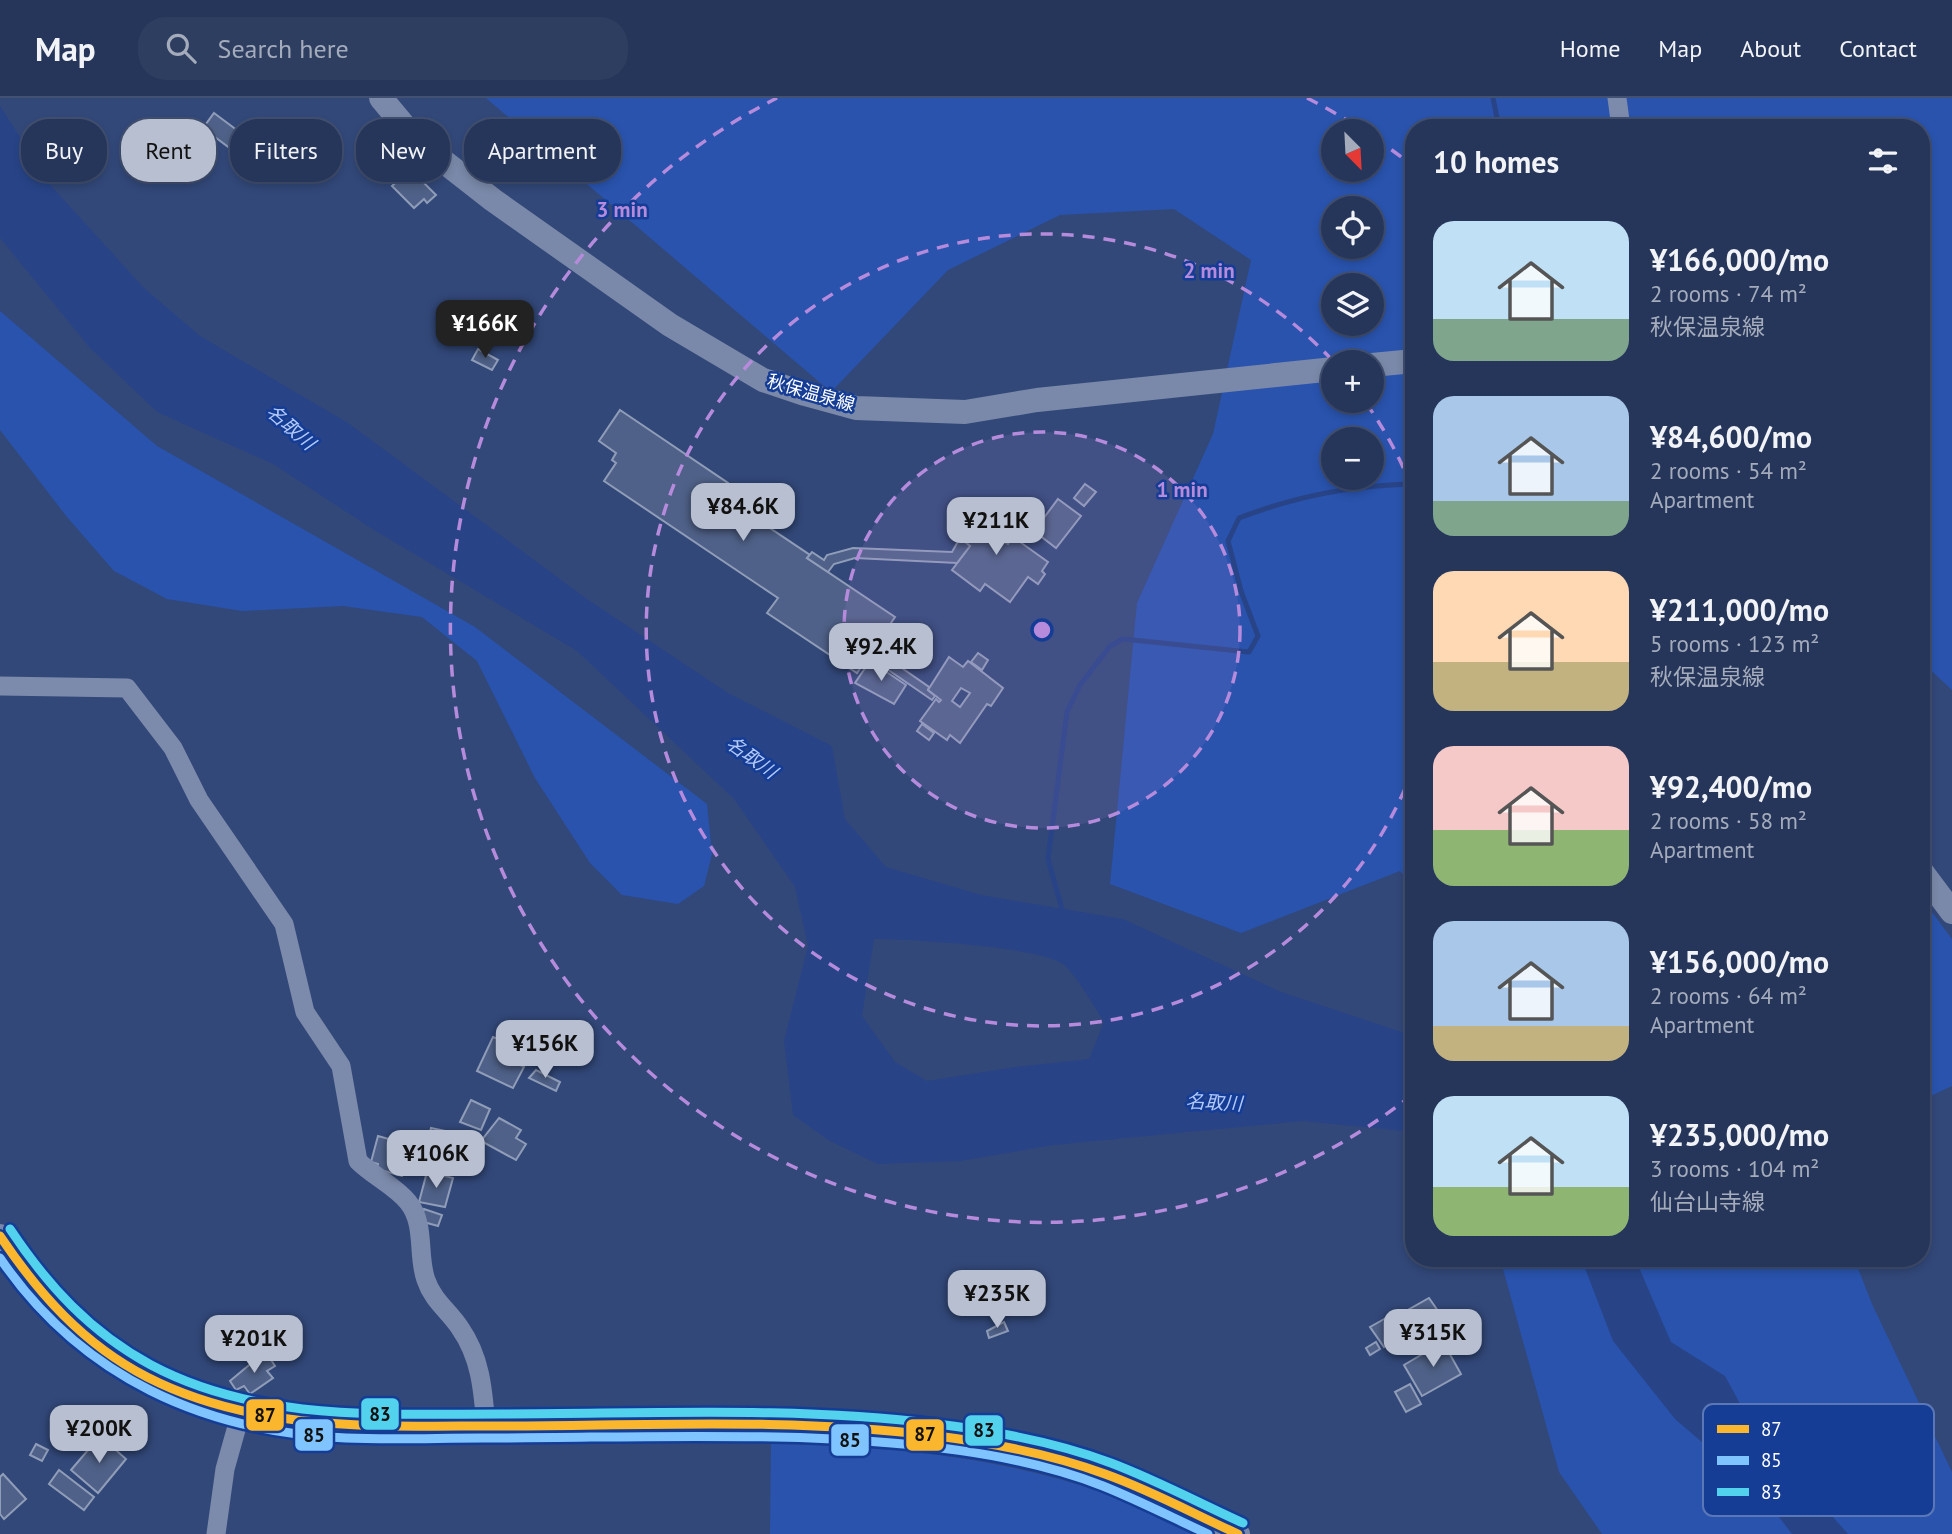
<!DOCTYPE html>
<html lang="en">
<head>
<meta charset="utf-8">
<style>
	body { margin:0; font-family:"PT Sans","Noto Sans JP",sans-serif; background:#2e3e61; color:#f1f3f6; height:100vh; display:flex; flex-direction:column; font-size:26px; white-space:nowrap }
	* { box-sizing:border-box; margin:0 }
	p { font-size:23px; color:#a4abbb }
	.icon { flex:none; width:38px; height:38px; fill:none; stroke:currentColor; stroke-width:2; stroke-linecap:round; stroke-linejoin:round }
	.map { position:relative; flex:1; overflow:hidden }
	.details { position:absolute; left:1405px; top:21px; width:525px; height:1148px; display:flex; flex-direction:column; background:#26365b; border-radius:28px; box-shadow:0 4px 10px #0003,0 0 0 2px #425071 }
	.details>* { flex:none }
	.banner { position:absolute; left:21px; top:21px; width:665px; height:63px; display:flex; gap:14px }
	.needle { width:46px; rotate:156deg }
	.buttons { position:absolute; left:1321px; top:21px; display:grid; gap:14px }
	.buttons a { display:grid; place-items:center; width:63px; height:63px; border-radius:50%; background:#26365b; box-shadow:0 4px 10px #0003,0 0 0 2px #425071; font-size:35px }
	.price { position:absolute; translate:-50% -60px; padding:0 16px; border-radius:14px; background:#b7bfd0; color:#111; font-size:23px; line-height:46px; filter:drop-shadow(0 2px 4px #0008) }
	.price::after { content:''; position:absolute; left:50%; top:42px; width:21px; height:16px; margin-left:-10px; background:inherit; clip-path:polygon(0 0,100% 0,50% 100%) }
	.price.active { background:#222; color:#fff }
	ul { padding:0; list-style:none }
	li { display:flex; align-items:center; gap:21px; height:175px; padding:0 28px }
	li span { display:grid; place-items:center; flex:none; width:196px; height:140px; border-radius:21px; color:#555 }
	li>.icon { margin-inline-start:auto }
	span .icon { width:84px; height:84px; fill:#fffc; stroke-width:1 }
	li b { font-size:30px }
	h2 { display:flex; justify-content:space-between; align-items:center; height:84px; padding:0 28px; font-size:30px }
	.pill { padding:0 24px; border-radius:28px; background:#26365b; box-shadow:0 4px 10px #0003,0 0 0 2px #425071; font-size:24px; line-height:63px }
	.pill.active { background:#b7bfd0; color:#111 }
	header { display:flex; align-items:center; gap:42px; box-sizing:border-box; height:98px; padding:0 35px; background:#26365b; border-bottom:2px solid #425071 }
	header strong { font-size:33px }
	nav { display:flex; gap:38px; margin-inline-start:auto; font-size:24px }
	.search { width:490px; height:63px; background:#2e3e61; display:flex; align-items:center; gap:18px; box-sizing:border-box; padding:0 24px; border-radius:28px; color:#a4abbb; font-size:26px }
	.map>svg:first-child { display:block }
	.green { fill:#2953ad; fill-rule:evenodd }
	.water { fill:#284487; fill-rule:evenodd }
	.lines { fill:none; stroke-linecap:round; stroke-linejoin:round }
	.stream { stroke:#284487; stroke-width:5 }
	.building { fill:#4f6188; stroke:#909db9; stroke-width:2; fill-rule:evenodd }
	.minor { stroke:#7c8aab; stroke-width:19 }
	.major { stroke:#7a89a9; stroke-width:24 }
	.bus-1-casing { stroke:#153d96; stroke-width:14 }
	.bus-2-casing { stroke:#153d96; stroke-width:14 }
	.bus-3-casing { stroke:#153d96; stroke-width:14 }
	.bus-1 { stroke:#fab62d; stroke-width:9 }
	.bus-2 { stroke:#80c4ff; stroke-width:9 }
	.bus-3 { stroke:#53d2ee; stroke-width:9 }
	.ring { fill:none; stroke:#b68bdc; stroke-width:3.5; stroke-dasharray:12 9 }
	.labels { text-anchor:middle; stroke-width:5; stroke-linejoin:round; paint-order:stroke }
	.street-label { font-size:18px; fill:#fff; stroke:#153d96 }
	.water-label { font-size:19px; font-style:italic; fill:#b2c9f9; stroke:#153d96 }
	.key { fill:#153d96; stroke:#5b77b6; stroke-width:2 }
	.key-label { font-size:19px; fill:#fff }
	.centre { fill:#b68bdc; stroke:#153d96; stroke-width:3.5 }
	.ring-label { font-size:21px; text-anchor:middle; font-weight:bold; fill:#b68bdc; stroke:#153d96; stroke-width:5; stroke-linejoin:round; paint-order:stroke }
	.line-badge { stroke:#153d96; stroke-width:2.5 }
	.pale-badge-label { font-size:19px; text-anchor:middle; font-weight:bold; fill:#111 }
</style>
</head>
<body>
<header>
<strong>Map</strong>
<div class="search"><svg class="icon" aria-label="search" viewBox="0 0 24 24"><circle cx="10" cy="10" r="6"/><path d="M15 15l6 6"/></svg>Search here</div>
<nav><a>Home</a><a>Map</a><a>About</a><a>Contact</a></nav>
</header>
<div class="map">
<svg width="1952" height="1436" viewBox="0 0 1952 1436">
	<rect width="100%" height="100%" fill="#324879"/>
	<g class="green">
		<path d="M 486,0 L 1952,0 L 1952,592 L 1922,564 L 1922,30 L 1414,30 L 1414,788 L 1400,773 L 1241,835 L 1110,786 L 1137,505 L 1213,336 L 1251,162 L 1174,111 L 1060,117 L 948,172 L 831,294 ZM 1334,33 L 1372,33 L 1372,72 L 1334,72 ZM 1334,110 L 1372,110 L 1372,149 L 1334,149 ZM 1334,187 L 1372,187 L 1372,226 L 1334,226 ZM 1334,264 L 1372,264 L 1372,303 L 1334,303 ZM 1334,341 L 1372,341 L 1372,380 L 1334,380 Z"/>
		<path d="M 0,213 L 157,348 L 475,529 L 707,706 L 712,756 L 704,788 L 678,806 L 622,797 L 590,765 L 535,680 L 477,563 L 422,519 L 343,508 L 242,513 L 167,501 L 114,473 L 67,419 L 0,332 Z"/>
		<path d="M 1922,801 L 1952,841 L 1952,988 L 1922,1002 Z"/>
		<path d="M 1500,1160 L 1854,1160 L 1872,1206 L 1952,1374 L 1952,1436 L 1602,1436 L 1559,1374 Z"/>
		<path d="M 771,1346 C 920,1348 1067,1366 1201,1436 L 770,1436 Z"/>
	</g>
	<g class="water">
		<path d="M 0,8 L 53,90 L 144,190 L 200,238 L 348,325 L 587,501 L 728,595 L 832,648 L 845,721 L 886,769 L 981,797 L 1123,821 L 1281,894 L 1414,938 L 1414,1034 L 1303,1023 L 1054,1047 L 960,1063 L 878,1066 L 828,1042 L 793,1017 L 784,943 L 808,848 L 795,789 L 734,701 L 577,553 L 374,432 L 273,366 L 157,314 L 90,250 L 0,140 ZM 874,841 C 905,841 1046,849 1064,867 C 1080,882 1092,906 1104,924 L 1089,961 L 1015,969 L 927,983 L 895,964 L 862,918 Z"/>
		<path d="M 1581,1160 L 1635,1160 L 1671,1244 L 1725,1278 L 1751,1326 L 1848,1436 L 1792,1436 L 1759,1393 L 1675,1321 L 1613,1243 Z"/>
	</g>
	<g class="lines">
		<g class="stream">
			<path d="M 1493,0 L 1499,30"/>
			<path d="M 1063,815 L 1048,761 L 1067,614 L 1080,587 L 1110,548 L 1123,541 L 1249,554 L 1258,538 L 1241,493 L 1228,443 L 1239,420 C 1296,398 1352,387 1414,386"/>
		</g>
	</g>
	<g class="building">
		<path d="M 214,15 L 242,36 L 231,51 L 203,30 Z"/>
		<path d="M 410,71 L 436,97 L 427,105 L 424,101 L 414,110 L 392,88 Z"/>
		<path d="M 478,251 L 498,262 L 492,272 L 472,262 Z"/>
		<path d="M 620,312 L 728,385 L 726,390 L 749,406 L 752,418 L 810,457 L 807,460 L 895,519 L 857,575 L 767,515 L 778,500 L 604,383 L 616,365 L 612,362 L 616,355 L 599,343 Z"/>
		<path d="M 1085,386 L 1096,394 L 1084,408 L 1074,400 Z"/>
		<path d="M 1058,401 L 1081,418 L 1056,450 L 1034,433 Z"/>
		<path d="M 974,408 L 1011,435 L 1004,444 L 1008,446 L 1013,439 L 1048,464 L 1042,473 L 1045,476 L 1038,486 L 1028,479 L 1010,504 L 985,486 L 980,493 L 952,472 L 970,448 L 954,436 Z"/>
		<path d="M 960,440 L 970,448 L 957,465 L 855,460 L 834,466 L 828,474 L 807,460 L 812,454 L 824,462 L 827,457 L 853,450 L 952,454 Z"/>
		<path d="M 879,541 L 892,550 L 886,559 L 929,589 L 928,592 L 935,598 L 932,602 L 868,558 Z"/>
		<path d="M 978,555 L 988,562 L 982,572 L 971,564 Z"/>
		<path d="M 949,559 L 963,569 L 968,563 L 1003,590 L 991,608 L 987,606 L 960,645 L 950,637 L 947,642 L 920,623 L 936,601 L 939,604 L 941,602 L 928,592 ZM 961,590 L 970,595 L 960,609 L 952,603 Z"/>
		<path d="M 870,563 L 906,587 L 894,606 L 855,585 Z"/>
		<path d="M 922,626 L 934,635 L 929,642 L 917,633 Z"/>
		<path d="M 493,939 L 511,946 L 504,958 L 524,969 L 513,990 L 477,973 Z"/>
		<path d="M 536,972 L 560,984 L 556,993 L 529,980 Z"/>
		<path d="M 471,1002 L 490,1011 L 481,1032 L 460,1024 Z"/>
		<path d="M 499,1020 L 521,1032 L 516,1040 L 526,1046 L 516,1062 L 481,1043 Z"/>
		<path d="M 431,1030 L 455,1035 L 446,1078 L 421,1072 Z"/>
		<path d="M 378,1038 L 410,1047 L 402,1078 L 377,1071 L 378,1066 L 371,1064 Z"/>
		<path d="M 427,1074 L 453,1080 L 445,1109 L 419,1104 Z"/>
		<path d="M 424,1111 L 442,1117 L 438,1128 L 420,1123 Z"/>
		<path d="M 1429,1200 L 1445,1223 L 1424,1237 L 1421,1234 L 1414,1238 L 1407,1234 L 1399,1217 Z"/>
		<path d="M 1386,1220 L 1397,1240 L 1384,1249 L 1370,1229 Z"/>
		<path d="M 1004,1224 L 1008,1233 L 989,1240 L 987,1233 Z"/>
		<path d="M 1467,1235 L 1471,1244 L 1460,1250 L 1455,1241 Z"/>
		<path d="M 1376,1244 L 1380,1251 L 1370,1257 L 1366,1250 Z"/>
		<path d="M 1443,1244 L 1461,1276 L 1422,1298 L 1404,1267 Z"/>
		<path d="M 261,1257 L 265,1262 L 269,1259 L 275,1268 L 267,1273 L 273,1280 L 250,1296 L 244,1288 L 236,1292 L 230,1283 Z"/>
		<path d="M 1410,1286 L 1421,1306 L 1406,1314 L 1395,1294 Z"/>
		<path d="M 100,1338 L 126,1361 L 98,1395 L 71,1372 Z"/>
		<path d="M 36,1346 L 48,1352 L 42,1363 L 30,1357 Z"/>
		<path d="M 59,1372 L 94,1399 L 84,1412 L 49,1386 Z"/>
		<path d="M 3,1376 L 26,1401 L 4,1421 L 0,1416 L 0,1379 Z"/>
	</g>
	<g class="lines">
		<g class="minor">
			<path d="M 1617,0 L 1621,30"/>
			<path d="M 0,588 L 127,590 L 173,650 L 199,702 L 284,826 L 305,914 L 341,968 L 358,1063 C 373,1078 395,1088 408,1104 C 426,1126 417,1158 426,1182 C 433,1203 449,1213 460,1230 C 481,1260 483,1293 486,1328"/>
			<path d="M 216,1436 L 225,1371 L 241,1314"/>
		</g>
		<g class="major">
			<path d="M 381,0 L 415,41 L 493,102 L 670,227 L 763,282 L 805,296 L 856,310 L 965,314 L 1037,302 L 1334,271"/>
			<path d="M 1372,267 L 1414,263"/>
			<path d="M 1922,774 L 1952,814"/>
			<path d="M 0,1138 C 76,1269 201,1319 346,1328 L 811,1328 L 936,1338 L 1046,1357 L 1106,1376 L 1238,1436"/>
		</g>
		<defs>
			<path id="bus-1" d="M 0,1138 C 39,1196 83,1246 147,1279 C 254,1334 375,1328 492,1328 C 639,1328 790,1319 937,1338 C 993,1345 1051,1356 1105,1376 C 1150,1392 1194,1416 1238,1436"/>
			<path id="bus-2" d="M 0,1160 C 81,1279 204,1334 346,1340 C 391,1342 437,1340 482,1340 C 591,1340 701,1336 811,1340 C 904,1344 1015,1353 1103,1388 C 1138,1402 1173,1420 1208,1436"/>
			<path id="bus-3" d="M 10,1131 C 48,1188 90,1234 151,1267 C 258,1324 383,1316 501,1316 C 646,1316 793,1308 937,1326 C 995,1333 1056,1344 1111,1365 C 1156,1382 1199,1405 1243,1425"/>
		</defs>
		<use href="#bus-1" class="bus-1-casing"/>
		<use href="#bus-2" class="bus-2-casing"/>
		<use href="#bus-3" class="bus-3-casing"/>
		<use href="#bus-1" class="bus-1"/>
		<use href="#bus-2" class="bus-2"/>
		<use href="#bus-3" class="bus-3"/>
	</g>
	<circle cx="1042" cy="532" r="198" fill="#b68bdc" fill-opacity=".12"/>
	<g class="ring">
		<circle cx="1042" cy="532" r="198"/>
		<path d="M1413 671A396 396 0 1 1 1332 262M1366 305A396 396 0 0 1 1413 393"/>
		<path d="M1412 997A594 594 0 1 1 777 0M1307 0A594 594 0 0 1 1361 31M1374 40A594 594 0 0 1 1412 67"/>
	</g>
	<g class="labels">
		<g class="street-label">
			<text transform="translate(811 295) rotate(16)" y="6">秋保温泉線</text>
		</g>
		<g class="water-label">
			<text transform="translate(291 329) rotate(41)" y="7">名取川</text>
			<text transform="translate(752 659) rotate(36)" y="7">名取川</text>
			<text transform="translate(1214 1004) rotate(3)" y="7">名取川</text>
		</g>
	</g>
	<rect x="1703" y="1306" width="231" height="112" rx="10" class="key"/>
	<rect x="1717" y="1327" width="32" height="8" fill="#fab62d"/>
	<rect x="1717" y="1358" width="32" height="9" fill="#80c4ff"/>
	<rect x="1717" y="1390" width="32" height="8" fill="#53d2ee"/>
	<g class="key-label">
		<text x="1761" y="1338">87</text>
		<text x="1761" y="1369">85</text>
		<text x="1761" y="1401">83</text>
	</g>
	<circle cx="1042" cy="532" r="10" class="centre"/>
	<g class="ring-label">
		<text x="622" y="119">3 min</text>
		<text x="1209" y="180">2 min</text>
		<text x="1182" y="399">1 min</text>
	</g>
	<g class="line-badge">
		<rect x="360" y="1299" width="40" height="34" rx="7" fill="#53d2ee"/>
		<rect x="245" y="1300" width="40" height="34" rx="7" fill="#fab62d"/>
		<rect x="964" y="1316" width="40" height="33" rx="7" fill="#53d2ee"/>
		<rect x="905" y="1320" width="40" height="34" rx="7" fill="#fab62d"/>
		<rect x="294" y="1320" width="40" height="34" rx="7" fill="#80c4ff"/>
		<rect x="830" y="1325" width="40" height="34" rx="7" fill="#80c4ff"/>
	</g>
	<g class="pale-badge-label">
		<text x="380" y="1323">83</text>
		<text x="265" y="1324">87</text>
		<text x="984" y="1339">83</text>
		<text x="925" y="1343">87</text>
		<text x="314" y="1344">85</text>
		<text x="850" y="1349">85</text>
	</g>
</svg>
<div class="buttons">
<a><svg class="needle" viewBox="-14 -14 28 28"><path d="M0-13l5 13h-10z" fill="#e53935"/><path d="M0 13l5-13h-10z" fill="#a4abbb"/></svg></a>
<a><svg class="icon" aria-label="locate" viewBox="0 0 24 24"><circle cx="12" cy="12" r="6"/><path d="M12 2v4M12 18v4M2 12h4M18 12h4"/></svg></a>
<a><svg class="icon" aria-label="layers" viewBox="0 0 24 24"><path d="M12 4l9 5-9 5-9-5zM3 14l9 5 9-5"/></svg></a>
<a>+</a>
<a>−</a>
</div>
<b class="price active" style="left:485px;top:262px">¥166K</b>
<b class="price" style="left:743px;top:445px">¥84.6K</b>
<b class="price" style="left:996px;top:459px">¥211K</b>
<b class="price" style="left:881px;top:585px">¥92.4K</b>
<b class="price" style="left:545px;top:982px">¥156K</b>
<b class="price" style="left:436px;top:1092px">¥106K</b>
<b class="price" style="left:997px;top:1232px">¥235K</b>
<b class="price" style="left:1433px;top:1271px">¥315K</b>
<b class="price" style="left:254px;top:1277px">¥201K</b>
<b class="price" style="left:99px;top:1367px">¥200K</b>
<div class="banner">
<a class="pill">Buy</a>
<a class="pill active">Rent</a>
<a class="pill">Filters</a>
<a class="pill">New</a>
<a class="pill">Apartment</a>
</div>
<section class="details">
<h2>10 homes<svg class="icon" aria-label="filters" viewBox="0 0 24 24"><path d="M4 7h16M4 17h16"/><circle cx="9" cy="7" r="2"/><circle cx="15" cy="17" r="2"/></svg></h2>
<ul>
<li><span style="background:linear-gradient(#bfe0f5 70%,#7fa58c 0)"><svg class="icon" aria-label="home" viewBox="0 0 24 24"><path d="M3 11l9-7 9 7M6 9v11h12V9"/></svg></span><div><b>¥166,000/mo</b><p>2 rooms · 74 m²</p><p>秋保温泉線</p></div></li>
<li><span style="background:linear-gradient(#a9c7e8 75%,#7fa58c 0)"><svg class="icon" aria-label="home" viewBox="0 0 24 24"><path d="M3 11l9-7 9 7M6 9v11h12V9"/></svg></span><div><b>¥84,600/mo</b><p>2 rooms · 54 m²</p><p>Apartment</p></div></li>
<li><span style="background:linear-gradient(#ffd9b3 65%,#c2b280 0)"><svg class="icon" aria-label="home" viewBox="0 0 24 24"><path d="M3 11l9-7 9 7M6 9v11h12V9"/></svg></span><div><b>¥211,000/mo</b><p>5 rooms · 123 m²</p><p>秋保温泉線</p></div></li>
<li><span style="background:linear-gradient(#f6c9c9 60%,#8fb573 0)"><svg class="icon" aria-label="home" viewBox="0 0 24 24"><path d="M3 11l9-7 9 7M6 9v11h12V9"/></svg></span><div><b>¥92,400/mo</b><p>2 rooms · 58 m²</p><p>Apartment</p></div></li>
<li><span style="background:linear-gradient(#a9c7e8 75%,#c2b280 0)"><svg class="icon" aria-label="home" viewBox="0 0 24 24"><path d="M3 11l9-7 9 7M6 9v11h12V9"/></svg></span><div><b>¥156,000/mo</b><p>2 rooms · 64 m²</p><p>Apartment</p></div></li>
<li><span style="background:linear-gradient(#bfe0f5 65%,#8fb573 0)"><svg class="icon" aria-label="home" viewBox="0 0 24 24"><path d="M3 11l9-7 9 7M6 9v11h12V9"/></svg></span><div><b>¥235,000/mo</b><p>3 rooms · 104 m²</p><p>仙台山寺線</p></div></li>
</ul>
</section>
</div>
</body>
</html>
